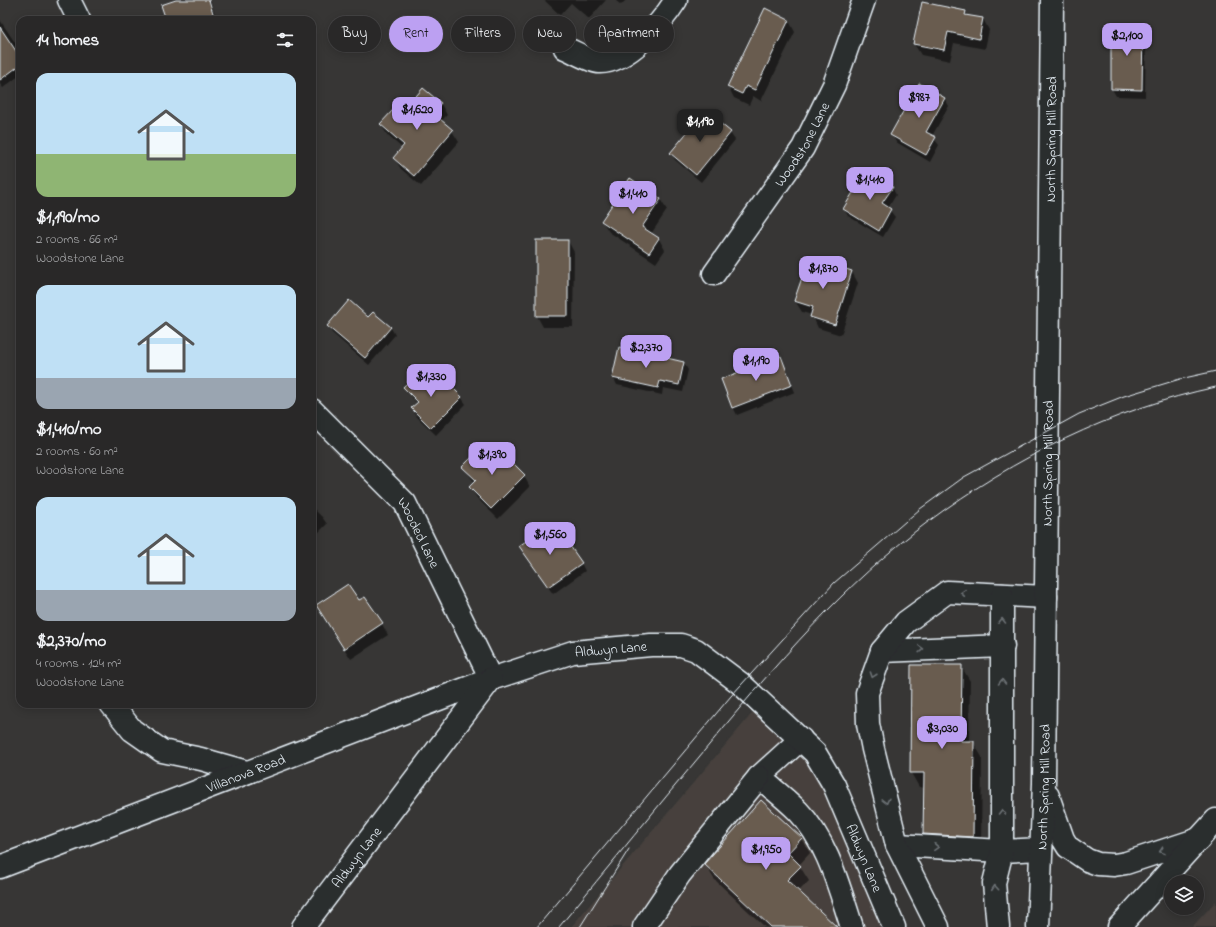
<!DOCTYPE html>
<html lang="en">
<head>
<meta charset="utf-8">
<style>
	body { margin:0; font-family:"Indie Flower",sans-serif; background:#313030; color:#f1f3f6; height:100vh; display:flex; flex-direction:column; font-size:15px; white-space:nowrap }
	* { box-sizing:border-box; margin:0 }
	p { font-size:13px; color:#a5a6a8 }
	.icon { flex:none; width:22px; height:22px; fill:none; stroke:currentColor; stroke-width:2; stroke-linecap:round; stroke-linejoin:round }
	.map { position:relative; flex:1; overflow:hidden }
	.side { position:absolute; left:16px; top:16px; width:300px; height:692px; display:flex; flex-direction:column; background:#292828; border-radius:12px; box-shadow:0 2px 10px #0003,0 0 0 1px #454445 }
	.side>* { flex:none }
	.guide { position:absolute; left:328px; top:16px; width:380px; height:36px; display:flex; gap:8px }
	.fabs { position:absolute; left:1164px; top:875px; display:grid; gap:8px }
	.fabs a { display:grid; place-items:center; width:40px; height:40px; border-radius:50%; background:#292828; box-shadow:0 2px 10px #0003,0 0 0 1px #454445; font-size:20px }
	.price { position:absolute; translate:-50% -34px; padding:0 9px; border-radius:8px; background:#bca0f2; color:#111; font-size:13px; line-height:26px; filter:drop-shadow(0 1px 2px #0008) }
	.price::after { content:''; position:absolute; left:50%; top:24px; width:12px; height:9px; margin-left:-6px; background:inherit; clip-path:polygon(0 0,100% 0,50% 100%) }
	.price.active { background:#222; color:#fff }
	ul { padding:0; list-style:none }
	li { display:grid; align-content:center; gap:8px; height:212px; padding:0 20px }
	li span { display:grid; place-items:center; height:124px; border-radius:12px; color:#555 }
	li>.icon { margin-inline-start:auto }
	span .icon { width:72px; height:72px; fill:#fffc; stroke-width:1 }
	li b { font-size:17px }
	h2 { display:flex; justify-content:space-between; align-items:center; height:48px; padding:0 20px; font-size:17px }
	.tag { padding:0 14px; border-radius:18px; background:#292828; box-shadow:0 2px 10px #0003,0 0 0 1px #454445; font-size:14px; line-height:36px }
	.tag.active { background:#bca0f2; color:#111 }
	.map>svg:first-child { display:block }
	.built { fill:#46413d }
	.shadow { fill:#0007 }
	.building { fill:#695c50; stroke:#e8f1f8 }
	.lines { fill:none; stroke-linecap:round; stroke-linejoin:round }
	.minor-casing { stroke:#e8f1f8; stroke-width:25 }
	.major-casing { stroke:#e8f1f8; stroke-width:25 }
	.highway-casing { stroke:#e8f1f8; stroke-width:25 }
	.minor { stroke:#2a2d2e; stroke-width:22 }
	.major { stroke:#2a2d2e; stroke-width:22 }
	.highway { stroke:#2a2d2e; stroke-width:22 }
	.tram { stroke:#e8f1f8; stroke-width:1 }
	.oneway { stroke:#6c7275 }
	.labels { text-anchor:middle; stroke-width:4; stroke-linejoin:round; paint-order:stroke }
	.street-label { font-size:14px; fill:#e8f1f8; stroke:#2a2d2e }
</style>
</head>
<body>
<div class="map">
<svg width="1216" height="927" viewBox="0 0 1216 927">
	<rect width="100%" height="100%" fill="#373635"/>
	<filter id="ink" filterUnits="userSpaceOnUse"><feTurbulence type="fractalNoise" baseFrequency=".025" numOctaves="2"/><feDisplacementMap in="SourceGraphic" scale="8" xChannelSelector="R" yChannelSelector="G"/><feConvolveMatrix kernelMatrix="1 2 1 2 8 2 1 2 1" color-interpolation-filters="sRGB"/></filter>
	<g filter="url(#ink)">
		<g class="built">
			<path d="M 755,710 L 801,753 L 816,775 L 828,798 L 882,927 L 571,927 Z"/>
			<path d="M 1216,901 L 1216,927 L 1192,927 Z"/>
		</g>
		<g class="shadow">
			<path d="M 179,0 L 210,0 L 217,20 L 167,20 Z"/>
			<path d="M 544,0 L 606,0 L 589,19 L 571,3 L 560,15 Z"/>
			<path d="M 615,0 L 626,0 L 621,5 Z"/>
			<path d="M 766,10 L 789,21 L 795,32 L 761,101 L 753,96 L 749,105 L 734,98 L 728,86 Z"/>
			<path d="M 965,12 L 968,16 L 983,19 L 989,30 L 985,49 L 954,43 L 950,61 L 921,55 L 914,44 Z"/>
			<path d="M 0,20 L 20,50 L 17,54 L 20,58 L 20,75 L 3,88 L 0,84 Z"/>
			<path d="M 1142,25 L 1146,33 L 1145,97 L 1116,96 L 1112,89 Z"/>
			<path d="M 920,85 L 945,99 L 949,106 L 932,136 L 939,145 L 930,162 L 896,142 L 892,135 Z"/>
			<path d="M 423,89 L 441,104 L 447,115 L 441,121 L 452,131 L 459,142 L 421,186 L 401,169 L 394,158 L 402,148 L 388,136 L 381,125 L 400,117 Z"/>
			<path d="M 705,112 L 730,133 L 735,140 L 701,182 L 675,160 L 671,153 Z"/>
			<path d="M 892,187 L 896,195 L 888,208 L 895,217 L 883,237 L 848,216 L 844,209 Z"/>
			<path d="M 660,199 L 667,210 L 651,234 L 659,239 L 665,250 L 656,263 L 609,232 L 602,221 Z"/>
			<path d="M 568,241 L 574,252 L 573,327 L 543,327 L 537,316 Z"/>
			<path d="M 852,272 L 858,283 L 841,335 L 818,328 L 812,315 L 802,312 L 795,301 Z"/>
			<path d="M 373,313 L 391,328 L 395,335 L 369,365 L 332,333 L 328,326 L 368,318 Z"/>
			<path d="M 780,357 L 795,392 L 737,415 L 733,407 Z"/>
			<path d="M 684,363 L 688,370 L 683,392 L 663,388 L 662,395 L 617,385 L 613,377 Z"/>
			<path d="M 404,387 L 438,387 L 461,397 L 466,404 L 436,435 L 416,416 L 412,408 L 417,403 Z"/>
			<path d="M 494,458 L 524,476 L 530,487 L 498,519 L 477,498 L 470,487 L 475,483 L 463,467 Z"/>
			<path d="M 312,507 L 322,517 L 327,524 L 312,539 Z"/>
			<path d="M 520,547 L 562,548 L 581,563 L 585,571 L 553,594 Z"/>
			<path d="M 359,602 L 382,624 L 388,635 L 351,659 L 323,616 Z"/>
			<path d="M 961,666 L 970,681 L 969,742 L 973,742 L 982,757 L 981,851 L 933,848 L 924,834 L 925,788 L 919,787 L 911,773 Z"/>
			<path d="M 801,839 L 810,853 L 799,865 L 809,881 L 798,892 L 834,927 L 765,927 L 714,879 L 705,864 Z"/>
		</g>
		<g class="building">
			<path d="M 176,0 L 209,0 L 215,20 L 166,20 L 161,5 Z"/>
			<path d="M 922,2 L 966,11 L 965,15 L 983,18 L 979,39 L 948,32 L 944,50 L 913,44 Z"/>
			<path d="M 765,8 L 789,20 L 755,90 L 746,86 L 742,94 L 727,87 Z"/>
			<path d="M 1111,24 L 1143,24 L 1142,90 L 1111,89 Z"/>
			<path d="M 0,27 L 20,57 L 20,65 L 0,80 Z"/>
			<path d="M 919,83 L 945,98 L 926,132 L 936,137 L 926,155 L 890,135 Z"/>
			<path d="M 423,88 L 441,103 L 433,113 L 453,130 L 414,176 L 393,158 L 404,145 L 380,124 L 393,110 L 399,116 Z"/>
			<path d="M 705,111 L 731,132 L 696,175 L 670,153 Z"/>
			<path d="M 866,171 L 893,187 L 882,203 L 891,209 L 879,231 L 843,209 Z"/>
			<path d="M 630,178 L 661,199 L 642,227 L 659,238 L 649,253 L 601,221 Z"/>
			<rect x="536" y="240" width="32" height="76"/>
			<path d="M 809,257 L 852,271 L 835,325 L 810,317 L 813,307 L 794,301 Z"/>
			<path d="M 349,300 L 368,317 L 373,312 L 391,327 L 365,358 L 327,326 Z"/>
			<path d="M 619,347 L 684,362 L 679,385 L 660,381 L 658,388 L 612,378 Z"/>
			<path d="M 781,356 L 792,385 L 732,408 L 721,379 Z"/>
			<path d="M 422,369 L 438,385 L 444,379 L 462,397 L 431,428 L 411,408 L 418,402 L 403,387 Z"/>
			<path d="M 483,446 L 494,456 L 500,450 L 525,475 L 491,509 L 469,487 L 476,480 L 462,467 Z"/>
			<path d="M 547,526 L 562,547 L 568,543 L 582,563 L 548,587 L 519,546 Z"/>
			<path d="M 348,584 L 359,600 L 365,597 L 383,623 L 344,649 L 316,605 Z"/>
			<path d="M 911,665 L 962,665 L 961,741 L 974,741 L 973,837 L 923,834 L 924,773 L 910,773 Z"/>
			<path d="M 761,800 L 802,838 L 788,853 L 801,866 L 787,880 L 837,927 L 771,927 L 704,864 Z"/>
		</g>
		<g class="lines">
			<defs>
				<g id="minor">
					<path d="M 69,0 L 79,20"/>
					<path d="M 565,48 C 573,51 591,62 599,62 C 628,63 662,22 676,0"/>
					<path id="s1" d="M 714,274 L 803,148 L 834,85 L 864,0"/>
					<path id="s2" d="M 312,410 L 405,503 L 491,679"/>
					<path d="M 882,651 L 1003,646"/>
					<path d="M 111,704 L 132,730 L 162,751 L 201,759 L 247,772"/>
					<path d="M 801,739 L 759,777 C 772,788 786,799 798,811 C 828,842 839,888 852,927"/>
					<path d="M 897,845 L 1002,851 L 1041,849"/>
					<path id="s3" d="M 0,867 L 491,679 L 573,652 L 651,645 L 681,645 L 696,650 L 740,683 L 815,753 L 834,785 L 894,927"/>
					<path id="s4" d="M 303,927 L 491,679"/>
					<path d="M 644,927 L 680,874 L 759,777"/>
					<path d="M 938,927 L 897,845 L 873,749 L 868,724 L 867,693 L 882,651 L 906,622 L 947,592 L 1046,597"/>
					<path d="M 998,927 L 994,883 L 1002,851 L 1002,595"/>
				</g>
				<g id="major">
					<path d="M 1048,796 L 1063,839 L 1068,847 L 1087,860 L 1098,864 L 1114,865 L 1126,863 L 1199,839"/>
					<path id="s5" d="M 1038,927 L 1044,783 L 1052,0"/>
				</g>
				<path id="highway" d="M 1119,927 L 1216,820"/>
			</defs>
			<use href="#minor" class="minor-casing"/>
			<use href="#major" class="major-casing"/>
			<use href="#highway" class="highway-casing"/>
			<use href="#minor" class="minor"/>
			<use href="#major" class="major"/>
			<use href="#highway" class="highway"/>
			<g class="tram">
				<path d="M 537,927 L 731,696 L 834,583 L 920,509 L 964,477 L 1079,414 L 1124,396 L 1180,379 L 1216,371"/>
				<path d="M 559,927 C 609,866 659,805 709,745 C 775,665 845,583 929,521 C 1014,458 1112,409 1216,387"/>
				<path d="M 580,927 L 629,849"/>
			</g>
		</g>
		<defs><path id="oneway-chevron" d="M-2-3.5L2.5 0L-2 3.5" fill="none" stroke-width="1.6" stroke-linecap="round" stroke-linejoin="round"/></defs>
		<g class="oneway">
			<use href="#oneway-chevron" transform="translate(963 593) rotate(-177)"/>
			<use href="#oneway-chevron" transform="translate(1002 621) rotate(-90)"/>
			<use href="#oneway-chevron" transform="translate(921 649) rotate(-2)"/>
			<use href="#oneway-chevron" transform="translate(873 675) rotate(109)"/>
			<use href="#oneway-chevron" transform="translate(1002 682) rotate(-90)"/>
			<use href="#oneway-chevron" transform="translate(886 801) rotate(76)"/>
			<use href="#oneway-chevron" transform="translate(1002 812) rotate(-90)"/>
			<use href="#oneway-chevron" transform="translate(936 847) rotate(3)"/>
			<use href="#oneway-chevron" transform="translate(1162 851) rotate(162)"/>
			<use href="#oneway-chevron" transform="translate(995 888) rotate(-95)"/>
		</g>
	</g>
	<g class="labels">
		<g class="street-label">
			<text dy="5" stroke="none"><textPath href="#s5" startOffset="788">North Spring Mill Road</textPath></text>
			<text dy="5" stroke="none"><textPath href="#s1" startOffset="157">Woodstone Lane</textPath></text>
			<text dy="5" stroke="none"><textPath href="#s5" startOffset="464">North Spring Mill Road</textPath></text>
			<text dy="5" stroke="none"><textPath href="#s2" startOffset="164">Wooded Lane</textPath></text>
			<text dy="5" stroke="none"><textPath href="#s3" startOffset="650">Aldwyn Lane</textPath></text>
			<text dy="5" stroke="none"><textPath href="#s3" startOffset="263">Villanova Road</textPath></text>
			<text dy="5" stroke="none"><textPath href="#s5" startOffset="140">North Spring Mill Road</textPath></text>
			<text dy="5" stroke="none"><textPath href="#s4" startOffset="88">Aldwyn Lane</textPath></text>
			<text dy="5" stroke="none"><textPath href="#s3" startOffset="1010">Aldwyn Lane</textPath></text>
		</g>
	</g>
</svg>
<div class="fabs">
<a><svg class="icon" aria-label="layers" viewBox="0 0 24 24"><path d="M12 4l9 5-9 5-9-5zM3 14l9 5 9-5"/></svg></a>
</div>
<b class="price" style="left:1127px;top:57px">$2,100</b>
<b class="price" style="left:919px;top:119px">$987</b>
<b class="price" style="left:417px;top:131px">$1,620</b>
<b class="price active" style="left:700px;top:143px">$1,190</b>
<b class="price" style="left:870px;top:201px">$1,410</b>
<b class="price" style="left:633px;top:215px">$1,410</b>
<b class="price" style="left:823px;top:290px">$1,870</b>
<b class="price" style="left:646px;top:369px">$2,370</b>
<b class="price" style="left:756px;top:382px">$1,190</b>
<b class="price" style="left:431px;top:398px">$1,330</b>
<b class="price" style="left:492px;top:476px">$1,390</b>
<b class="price" style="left:550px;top:556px">$1,560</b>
<b class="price" style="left:942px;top:750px">$3,030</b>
<b class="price" style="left:766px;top:871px">$1,950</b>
<div class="guide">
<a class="tag">Buy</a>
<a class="tag active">Rent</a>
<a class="tag">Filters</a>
<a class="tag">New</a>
<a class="tag">Apartment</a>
</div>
<section class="side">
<h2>14 homes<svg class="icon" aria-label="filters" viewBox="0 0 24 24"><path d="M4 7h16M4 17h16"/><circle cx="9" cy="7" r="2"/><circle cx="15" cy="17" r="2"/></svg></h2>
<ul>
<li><span style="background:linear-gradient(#bfe0f5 65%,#8fb573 0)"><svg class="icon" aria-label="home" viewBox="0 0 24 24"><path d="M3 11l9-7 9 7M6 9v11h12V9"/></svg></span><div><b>$1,190/mo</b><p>2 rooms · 66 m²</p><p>Woodstone Lane</p></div></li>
<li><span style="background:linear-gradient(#bfe0f5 75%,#9aa5b1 0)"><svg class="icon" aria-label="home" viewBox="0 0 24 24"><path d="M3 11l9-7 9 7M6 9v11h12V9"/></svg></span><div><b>$1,410/mo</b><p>2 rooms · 60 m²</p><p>Woodstone Lane</p></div></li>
<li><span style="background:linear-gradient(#bfe0f5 75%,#9aa5b1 0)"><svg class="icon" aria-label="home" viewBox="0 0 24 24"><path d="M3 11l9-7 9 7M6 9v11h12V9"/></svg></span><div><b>$2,370/mo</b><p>4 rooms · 124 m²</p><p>Woodstone Lane</p></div></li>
</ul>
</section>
</div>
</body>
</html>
